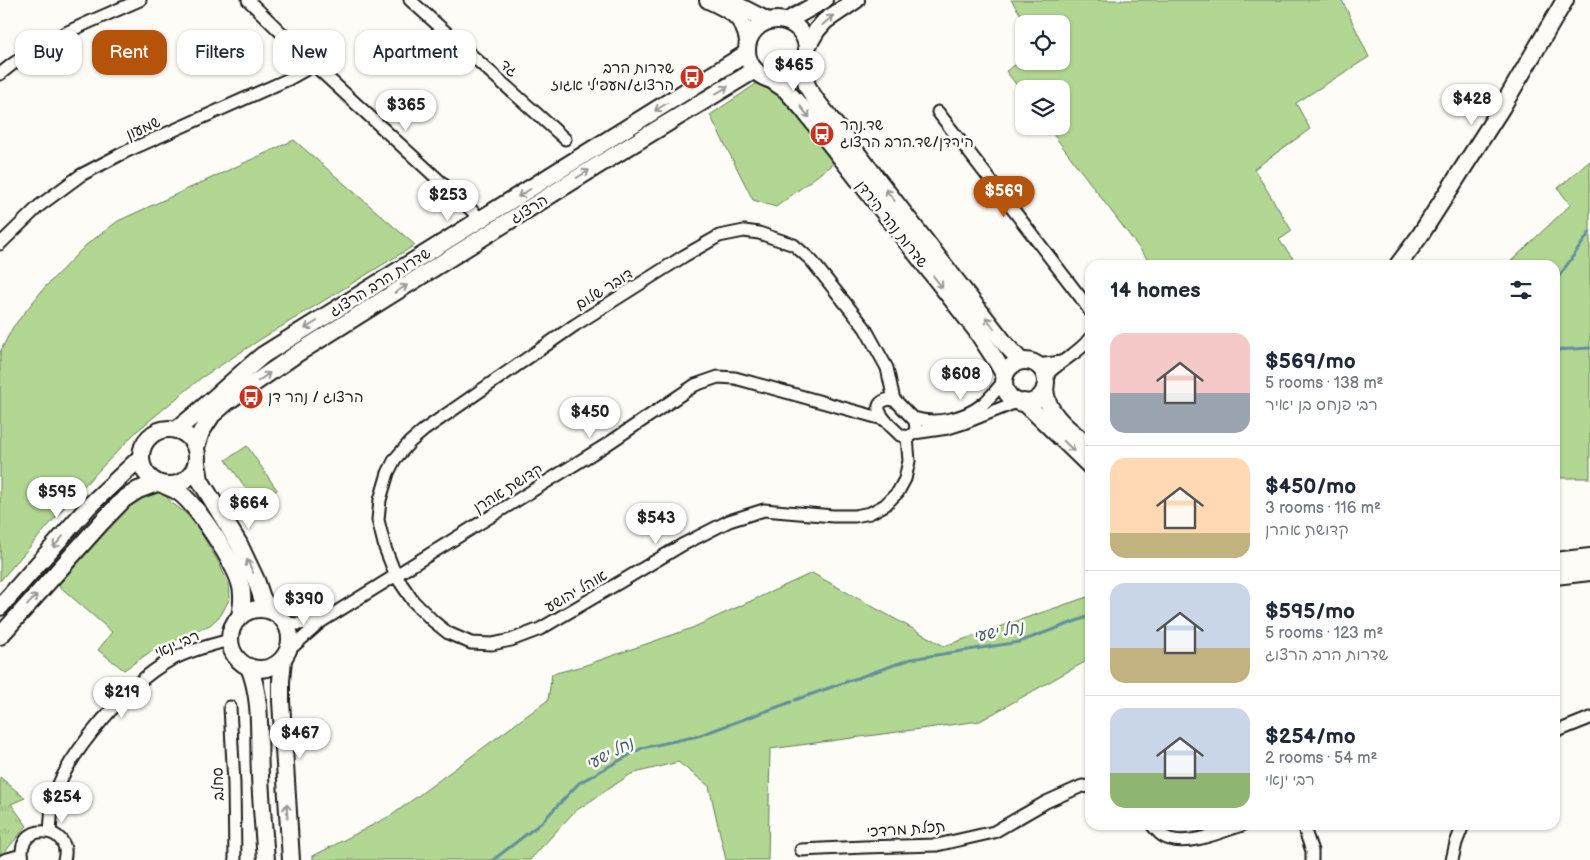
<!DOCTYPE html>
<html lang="en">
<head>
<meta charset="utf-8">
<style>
	body { margin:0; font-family:"Balsamiq Sans","Playpen Sans Hebrew",sans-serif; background:#f6f6f7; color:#1f2937; height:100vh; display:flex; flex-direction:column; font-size:19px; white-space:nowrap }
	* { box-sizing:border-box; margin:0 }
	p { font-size:16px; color:#747a83 }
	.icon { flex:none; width:28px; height:28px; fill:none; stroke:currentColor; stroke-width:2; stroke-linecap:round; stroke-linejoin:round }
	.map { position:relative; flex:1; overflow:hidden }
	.sheet { position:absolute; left:1085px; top:260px; width:475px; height:570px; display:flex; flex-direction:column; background:#fff; border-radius:15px; box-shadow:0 1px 4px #0004 }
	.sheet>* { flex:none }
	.top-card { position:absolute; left:15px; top:30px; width:475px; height:45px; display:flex; gap:10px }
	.buttons { position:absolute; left:1015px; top:15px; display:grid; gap:10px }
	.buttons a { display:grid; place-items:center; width:55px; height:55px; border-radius:10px; background:#fff; box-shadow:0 1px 4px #0004; font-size:25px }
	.price { position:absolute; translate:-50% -42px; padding:0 11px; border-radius:18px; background:#fff; color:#222; font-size:16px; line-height:32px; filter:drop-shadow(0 1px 2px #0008) }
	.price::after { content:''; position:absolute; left:50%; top:30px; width:15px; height:11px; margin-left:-8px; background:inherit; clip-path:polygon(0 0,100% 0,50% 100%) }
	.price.on { background:#b45309; color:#fff }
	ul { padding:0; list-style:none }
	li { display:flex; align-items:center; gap:15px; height:125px; padding:0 25px }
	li+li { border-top:1px solid #e0e1e3 }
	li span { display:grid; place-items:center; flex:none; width:140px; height:100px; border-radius:15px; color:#555 }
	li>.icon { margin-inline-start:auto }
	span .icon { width:60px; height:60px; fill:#fffc; stroke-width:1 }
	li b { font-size:21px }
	h2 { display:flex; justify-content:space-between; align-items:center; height:60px; padding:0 25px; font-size:21px }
	.tag { padding:0 18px; border-radius:15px; background:#fff; box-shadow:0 1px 4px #0004; font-size:18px; line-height:45px }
	.tag.on { background:#b45309; color:#fff }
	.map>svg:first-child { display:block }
	.grass { fill:#b1d792; stroke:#667a57 }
	.park { fill:url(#park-tufts); stroke:#667a57 }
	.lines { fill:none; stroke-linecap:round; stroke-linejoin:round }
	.stream { stroke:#638f9e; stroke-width:3 }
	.street-casing { stroke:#1c1c1c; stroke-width:15 }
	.secondary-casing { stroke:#1c1c1c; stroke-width:20 }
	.street { stroke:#fdfcf7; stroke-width:11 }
	.secondary { stroke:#fdfcf7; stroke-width:16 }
	.oneway { stroke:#989794 }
	.labels { text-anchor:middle; stroke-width:5; stroke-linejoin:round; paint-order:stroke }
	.street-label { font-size:15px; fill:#1c1c1c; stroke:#fdfcf7 }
	.poi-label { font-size:15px; fill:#1c1c1c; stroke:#fdfcf7; text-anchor:start }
	.water-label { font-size:16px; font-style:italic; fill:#465f68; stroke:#fdfcf7 }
</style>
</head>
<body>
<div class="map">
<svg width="1590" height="860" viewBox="0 0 1590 860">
	<defs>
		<pattern id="park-tufts" width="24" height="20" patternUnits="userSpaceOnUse" patternTransform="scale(1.25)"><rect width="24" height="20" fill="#b1d792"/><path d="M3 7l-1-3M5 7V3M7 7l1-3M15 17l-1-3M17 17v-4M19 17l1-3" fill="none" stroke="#98b87d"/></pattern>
	</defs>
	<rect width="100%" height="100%" fill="#fdfcf7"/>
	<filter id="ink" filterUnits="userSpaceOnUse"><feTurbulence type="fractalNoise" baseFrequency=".02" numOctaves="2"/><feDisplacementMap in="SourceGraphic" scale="10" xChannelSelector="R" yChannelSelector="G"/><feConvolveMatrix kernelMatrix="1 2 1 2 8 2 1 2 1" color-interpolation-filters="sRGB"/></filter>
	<g filter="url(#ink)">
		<g class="grass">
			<path d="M 1011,0 L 1342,0 L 1369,57 L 1296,103 L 1310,129 L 1254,169 L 1292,231 L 1279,240 L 1298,265 L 1152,265 L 1047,126 L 1061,126 L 1061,89 L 1024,89 L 1024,95 L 1006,71 L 1024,59 L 1024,61 L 1061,61 L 1061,24 L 1027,24 Z"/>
			<path d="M 756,84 L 769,85 L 782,94 L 834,163 L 776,207 L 753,200 L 710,115 Z"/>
			<path d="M 294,140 L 415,245 L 261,339 L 201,378 L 137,431 L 76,494 L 0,581 L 0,352 L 13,327 L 45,287 L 86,245 L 118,221 Z"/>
			<path d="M 1590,161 L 1590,478 L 1555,478 L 1555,265 L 1507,265 L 1570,205 L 1558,188 Z"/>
			<path d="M 247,446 L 277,490 L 257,504 L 226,460 Z"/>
			<path d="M 152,492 L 163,493 L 172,503 L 192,518 L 219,563 L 229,585 L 230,598 L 221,615 L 210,625 L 150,652 L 124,670 L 98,650 L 112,632 L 58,585 L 122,513 L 137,498 Z"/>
			<path d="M 812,573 L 944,646 L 1090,596 L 1090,659 L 980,721 L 770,749 L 768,860 L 726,860 L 709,786 L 678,762 L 631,774 L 574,812 L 530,860 L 313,860 L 313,856 L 392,815 L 548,700 L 552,674 L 583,666 L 692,628 Z"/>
		</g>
		<path class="park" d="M 0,777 L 25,798 L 11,804 L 27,826 L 3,854 L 0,853 Z"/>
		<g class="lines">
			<g class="stream">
				<path d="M 1555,282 L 1590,232"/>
				<path d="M 1555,350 L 1590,348"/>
				<path d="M 795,700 L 911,659 L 1019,642 L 1090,616"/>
				<path d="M 493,860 L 541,823 L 579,783 L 642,748 L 698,736 L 791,702"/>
			</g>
			<defs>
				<g id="street">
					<path d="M 248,0 L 314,65 L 481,219"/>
					<path d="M 410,0 L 565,139"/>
					<path d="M 0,74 C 40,40 93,21 140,0"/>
					<path d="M 938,112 L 1081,298 L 1090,311"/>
					<path d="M 0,244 L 39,206 L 81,175 L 125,152 L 289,79 L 314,65"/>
					<path d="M 1037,365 L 1061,362"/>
					<path d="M 1045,377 C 1058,361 1078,355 1090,338"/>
					<path d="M 890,399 L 897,402 L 915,421 L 916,430 C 912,436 907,438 900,435 C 892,427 863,404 890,399 Z"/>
					<path d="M 894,400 L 887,368 L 865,328 L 811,260 L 794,245 L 759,233 L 744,231 L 719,236 L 684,256 L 575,325 L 424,430 L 410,442 L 395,459 L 388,473 L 380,500 L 378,520 L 385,548 L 396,576 L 413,601 L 433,621 L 448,633 L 471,643 L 492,644 L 511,640 L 540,629 L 627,578 L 682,545 L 729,521 L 764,510 L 833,516 L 855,516 L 870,513 L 885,505 L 898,492 L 905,479 L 909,461 L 907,437"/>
					<path d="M 913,418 C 936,425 964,419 983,404 C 991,397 997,389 1004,381"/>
					<path d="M 914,433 L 948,428 L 964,423 L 1019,401"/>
					<path d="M 286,623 L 299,624 L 322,621"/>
					<path d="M 288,651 L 322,621 L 606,445 L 695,385 L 718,377 L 735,378 L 883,419"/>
					<path d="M 230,707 L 234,784 L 235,860"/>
					<path d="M 1555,732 L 1590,718"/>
					<path d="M 1152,825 C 1157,831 1162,837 1170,839 C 1189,846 1223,831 1242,825"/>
					<path d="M 1303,825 L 1312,851 L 1312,860"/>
					<path d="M 50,832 C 51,821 51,808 54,797 C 67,754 129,683 169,661 C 188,651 210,645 230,640"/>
					<path d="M 801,850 L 864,847 L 937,845 L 994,832 L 1046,802 L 1082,786 L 1090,787"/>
					<path d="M 4,860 L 22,855"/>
					<path d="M 23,860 C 14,821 74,824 64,860"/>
					<path d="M 1452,860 L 1456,843 L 1463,825"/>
				</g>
				<g id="secondary">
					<path d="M 708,0 C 730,10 743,16 748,40"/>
					<path d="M 727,0 L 768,21"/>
					<circle cx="777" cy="50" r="30"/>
					<path d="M 787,21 L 824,0"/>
					<path d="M 807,47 L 817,30 L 825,21 L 856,0"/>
					<path d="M 803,66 L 807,86 L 815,99 L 1006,345 L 1021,361"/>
					<path d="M 770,79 L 786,90 L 803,109 L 976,330 L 997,362 L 1005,376"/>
					<path d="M 1398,265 L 1419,237 L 1502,107 L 1565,0"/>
					<circle cx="1025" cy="382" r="21"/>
					<path d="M 1045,388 C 1046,415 1071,431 1090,447"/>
					<path d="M 1024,402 L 1090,466"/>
					<circle cx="169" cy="457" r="28"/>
					<path d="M 176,430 C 207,406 234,379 263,355 L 747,53"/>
					<path d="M 196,447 L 201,432 L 212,415 L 227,402 L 298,353 L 600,164 L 755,70"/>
					<path d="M 197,463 L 200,480 L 239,544 L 256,580 L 262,598 L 270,610"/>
					<path d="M 166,486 C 171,488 176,490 180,493 C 197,506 234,562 240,583 C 244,594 242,606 240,617"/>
					<path d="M 1555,561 L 1590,557"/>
					<path d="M 1555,576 L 1590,572"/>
					<path d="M 0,607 L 89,506 L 141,457"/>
					<circle cx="260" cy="639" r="30"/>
					<path d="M 0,636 L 100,524 L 124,499 L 138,490 L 157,483"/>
					<path d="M 283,659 L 281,681 L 281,701 L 291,860"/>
					<path d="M 249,667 C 263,701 258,739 260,775 C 261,803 264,832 266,860"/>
				</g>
			</defs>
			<use href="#street" class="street-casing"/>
			<use href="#secondary" class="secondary-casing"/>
			<use href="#street" class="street"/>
			<use href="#secondary" class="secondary"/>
		</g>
		<defs><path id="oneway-shaft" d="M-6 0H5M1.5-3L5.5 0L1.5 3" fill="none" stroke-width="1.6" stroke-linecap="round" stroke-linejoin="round" transform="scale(1.25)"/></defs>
		<g class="oneway">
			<use href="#oneway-shaft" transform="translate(828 20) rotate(-41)"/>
			<use href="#oneway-shaft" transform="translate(722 90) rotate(-31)"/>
			<use href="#oneway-shaft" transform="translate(661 107) rotate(148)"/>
			<use href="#oneway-shaft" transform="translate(805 112) rotate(51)"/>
			<use href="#oneway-shaft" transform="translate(583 174) rotate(-32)"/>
			<use href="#oneway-shaft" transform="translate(524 193) rotate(148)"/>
			<use href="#oneway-shaft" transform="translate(890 195) rotate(-128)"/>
			<use href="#oneway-shaft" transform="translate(938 282) rotate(52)"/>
			<use href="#oneway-shaft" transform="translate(401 289) rotate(-32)"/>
			<use href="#oneway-shaft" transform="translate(990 323) rotate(-126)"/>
			<use href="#oneway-shaft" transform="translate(311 325) rotate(148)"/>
			<use href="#oneway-shaft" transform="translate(264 377) rotate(-35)"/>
			<use href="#oneway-shaft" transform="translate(1069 446) rotate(45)"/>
			<use href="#oneway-shaft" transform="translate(58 542) rotate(131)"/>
			<use href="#oneway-shaft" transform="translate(250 566) rotate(-115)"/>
			<use href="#oneway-shaft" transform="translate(32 600) rotate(-48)"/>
			<use href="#oneway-shaft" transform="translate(287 811) rotate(-94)"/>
		</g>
	</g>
	<defs>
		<symbol id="bus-disc" viewBox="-11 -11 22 22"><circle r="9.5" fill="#c8321e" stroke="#fdfcf7"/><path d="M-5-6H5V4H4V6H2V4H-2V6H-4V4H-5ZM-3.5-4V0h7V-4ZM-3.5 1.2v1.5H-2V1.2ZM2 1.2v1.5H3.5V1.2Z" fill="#fff"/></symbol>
	</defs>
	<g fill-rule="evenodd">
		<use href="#bus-disc" x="678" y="63" width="28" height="28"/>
		<use href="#bus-disc" x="808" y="120" width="28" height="28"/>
		<use href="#bus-disc" x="237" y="383" width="28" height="28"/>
	</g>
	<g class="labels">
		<g class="street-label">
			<text transform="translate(509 68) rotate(42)" y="5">גד</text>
			<text transform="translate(143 128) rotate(-24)" y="5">שמעון</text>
			<text transform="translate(529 209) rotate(-32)" y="5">הרצוג</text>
			<text transform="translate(892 224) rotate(52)" y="5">שדרות נהר הירדן</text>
			<text transform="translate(380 282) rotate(-32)" y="5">שדרות הרב הרצוג</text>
			<text transform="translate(604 289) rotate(-32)" y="5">דובר שלום</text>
			<text transform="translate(508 488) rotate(-32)" y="5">קדושת אהרן</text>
			<text transform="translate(576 591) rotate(-30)" y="5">אוהל יהושע</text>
			<text transform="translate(177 644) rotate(-24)" y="5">רבי ינאי</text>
			<text transform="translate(218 784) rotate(-92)" y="5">סחלב</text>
			<text transform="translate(906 829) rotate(-4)" y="5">תכלת מרדכי</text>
		</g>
		<g class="poi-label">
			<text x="674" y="73" text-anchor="end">שדרות הרב<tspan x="674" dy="17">הרצוג/מעפילי אגוז</tspan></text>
			<text x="840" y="130">שד.נהר<tspan x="840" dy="17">הירדן/שד.הרב הרצוג</tspan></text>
			<text x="268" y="402">הרצוג / נהר דן</text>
		</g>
		<g class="water-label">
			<text transform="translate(998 631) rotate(-12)" y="6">נחל ישעי</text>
			<text transform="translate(609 753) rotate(-28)" y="6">נחל ישעי</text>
		</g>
	</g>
</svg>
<div class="buttons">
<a><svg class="icon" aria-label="locate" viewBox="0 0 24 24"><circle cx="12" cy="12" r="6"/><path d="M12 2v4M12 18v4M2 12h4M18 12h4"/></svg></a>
<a><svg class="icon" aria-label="layers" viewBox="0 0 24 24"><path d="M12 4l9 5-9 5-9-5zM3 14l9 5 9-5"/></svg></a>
</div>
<b class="price" style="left:794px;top:92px">$465</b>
<b class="price" style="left:1472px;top:126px">$428</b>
<b class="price" style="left:406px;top:132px">$365</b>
<b class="price on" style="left:1004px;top:218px">$569</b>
<b class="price" style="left:448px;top:222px">$253</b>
<b class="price" style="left:961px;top:401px">$608</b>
<b class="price" style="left:590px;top:439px">$450</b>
<b class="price" style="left:57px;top:519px">$595</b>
<b class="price" style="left:249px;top:530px">$664</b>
<b class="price" style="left:656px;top:545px">$543</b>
<b class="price" style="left:304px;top:626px">$390</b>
<b class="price" style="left:122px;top:719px">$219</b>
<b class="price" style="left:300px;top:760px">$467</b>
<b class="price" style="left:62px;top:824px">$254</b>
<div class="top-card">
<a class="tag">Buy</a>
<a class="tag on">Rent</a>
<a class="tag">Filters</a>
<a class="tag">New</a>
<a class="tag">Apartment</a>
</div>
<section class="sheet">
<h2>14 homes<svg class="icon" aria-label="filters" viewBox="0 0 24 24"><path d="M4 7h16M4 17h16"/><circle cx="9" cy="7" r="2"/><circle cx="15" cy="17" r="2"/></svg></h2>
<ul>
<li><span style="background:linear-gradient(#f6c9c9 60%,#9aa5b1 0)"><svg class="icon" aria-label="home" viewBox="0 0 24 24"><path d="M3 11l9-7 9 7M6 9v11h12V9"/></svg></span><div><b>$569/mo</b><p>5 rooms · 138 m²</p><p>רבי פנחס בן יאיר</p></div></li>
<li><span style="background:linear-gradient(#ffd9b3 75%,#c2b280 0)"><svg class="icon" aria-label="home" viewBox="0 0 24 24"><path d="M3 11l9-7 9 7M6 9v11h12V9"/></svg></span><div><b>$450/mo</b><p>3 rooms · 116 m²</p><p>קדושת אהרן</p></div></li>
<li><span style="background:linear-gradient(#c9d6e8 65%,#c2b280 0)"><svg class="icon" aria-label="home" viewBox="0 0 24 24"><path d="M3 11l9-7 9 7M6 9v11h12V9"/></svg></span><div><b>$595/mo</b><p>5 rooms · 123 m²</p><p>שדרות הרב הרצוג</p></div></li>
<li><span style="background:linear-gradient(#c9d6e8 65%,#8fb573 0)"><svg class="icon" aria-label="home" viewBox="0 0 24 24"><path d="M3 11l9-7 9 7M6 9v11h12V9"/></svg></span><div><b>$254/mo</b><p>2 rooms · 54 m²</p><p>רבי ינאי</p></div></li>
</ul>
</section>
</div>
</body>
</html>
